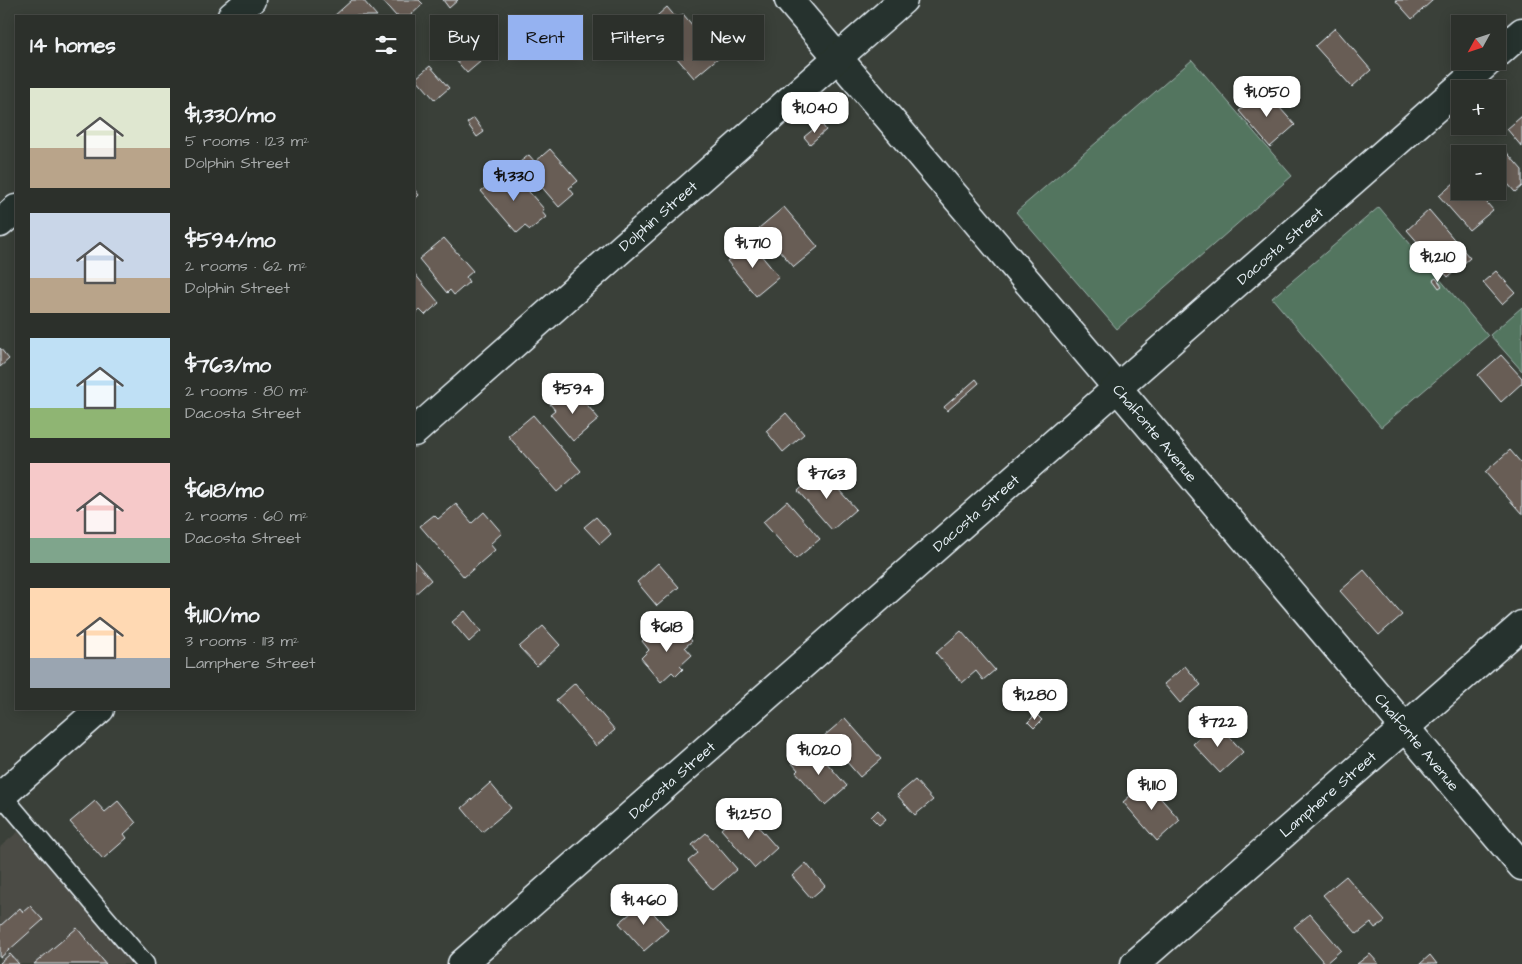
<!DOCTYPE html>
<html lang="en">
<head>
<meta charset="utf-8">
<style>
	body { margin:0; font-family:"Architects Daughter",sans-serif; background:#343833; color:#f1f3f6; height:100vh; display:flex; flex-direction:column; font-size:19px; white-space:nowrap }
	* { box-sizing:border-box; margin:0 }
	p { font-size:16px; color:#a6a9a9 }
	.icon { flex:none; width:28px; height:28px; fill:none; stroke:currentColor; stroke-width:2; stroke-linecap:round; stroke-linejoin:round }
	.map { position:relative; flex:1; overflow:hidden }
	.side { position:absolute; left:15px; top:15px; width:400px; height:695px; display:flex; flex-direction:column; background:#2c302b; border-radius:0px; box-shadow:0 2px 12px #0003,0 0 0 1px #484b47 }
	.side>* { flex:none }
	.banner { position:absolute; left:430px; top:15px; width:475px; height:45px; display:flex; gap:10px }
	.needle { width:32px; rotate:230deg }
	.controls { position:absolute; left:1451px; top:15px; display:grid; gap:10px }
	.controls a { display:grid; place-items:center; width:55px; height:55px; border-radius:0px; background:#2c302b; box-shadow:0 2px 12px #0003,0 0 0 1px #484b47; font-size:25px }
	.price { position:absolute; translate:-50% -42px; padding:0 11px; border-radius:10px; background:#fff; color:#222; font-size:16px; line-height:32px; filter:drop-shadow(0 1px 2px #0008) }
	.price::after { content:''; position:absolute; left:50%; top:30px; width:15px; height:11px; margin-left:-8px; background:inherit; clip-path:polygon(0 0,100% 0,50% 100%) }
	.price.on { background:#95b2f1; color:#111 }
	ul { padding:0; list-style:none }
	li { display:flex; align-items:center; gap:15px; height:125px; padding:0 15px }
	li span { display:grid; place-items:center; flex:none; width:140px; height:100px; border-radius:0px; color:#555 }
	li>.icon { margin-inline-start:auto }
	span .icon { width:60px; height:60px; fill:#fffc; stroke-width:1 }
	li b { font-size:21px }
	h2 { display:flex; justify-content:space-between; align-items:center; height:60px; padding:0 15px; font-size:21px }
	.chip { padding:0 18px; border-radius:0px; background:#2c302b; box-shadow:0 2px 12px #0003,0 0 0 1px #484b47; font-size:18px; line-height:45px }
	.chip.on { background:#95b2f1; color:#111 }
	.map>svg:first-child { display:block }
	.built { fill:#4b4c45 }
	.green { fill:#52745f; stroke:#9db2ac }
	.building { fill:#685d55; stroke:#e8f1f8 }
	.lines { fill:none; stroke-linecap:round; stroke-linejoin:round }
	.lane-casing { stroke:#e8f1f8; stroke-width:21 }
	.street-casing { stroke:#e8f1f8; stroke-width:31 }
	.lane { stroke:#26332d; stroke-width:18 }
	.street { stroke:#26332d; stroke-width:28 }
	.labels { text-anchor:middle; stroke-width:4; stroke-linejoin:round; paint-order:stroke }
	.street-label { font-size:15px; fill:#e8f1f8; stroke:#26332d }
</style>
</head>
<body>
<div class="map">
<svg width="1522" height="964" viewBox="0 0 1522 964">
	<rect width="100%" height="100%" fill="#3a4039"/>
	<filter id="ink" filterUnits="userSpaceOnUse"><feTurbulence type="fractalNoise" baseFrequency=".02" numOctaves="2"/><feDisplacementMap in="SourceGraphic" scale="10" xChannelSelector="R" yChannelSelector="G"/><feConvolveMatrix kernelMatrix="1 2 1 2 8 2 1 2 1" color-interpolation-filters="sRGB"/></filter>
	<g filter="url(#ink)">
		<path class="built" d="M 18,832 L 134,964 L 0,964 L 0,847 Z"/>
		<g class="green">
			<path d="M 1192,60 L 1292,176 L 1117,329 L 1016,212 Z"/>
			<path d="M 1379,207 L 1488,336 L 1381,427 L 1272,298 Z"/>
			<path d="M 1522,307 L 1522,371 L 1490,335 Z"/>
		</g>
		<g class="building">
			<path d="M 352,0 L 363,0 L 377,16 L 334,16 Z"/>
			<path d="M 382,0 L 419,0 L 423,4 L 410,16 L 396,16 Z"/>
			<path d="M 443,0 L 458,0 L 449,8 Z"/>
			<path d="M 1395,0 L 1433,0 L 1412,19 Z"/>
			<path d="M 667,7 L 677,19 L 683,14 L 719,57 L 694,78 L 658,36 L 660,34 L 650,22 Z"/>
			<path d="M 1335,28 L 1371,70 L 1352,87 L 1315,46 Z"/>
			<path d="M 468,34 L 487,56 L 467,73 L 448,51 Z"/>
			<path d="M 430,66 L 449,88 L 435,100 L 416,78 Z"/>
			<path d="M 1264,90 L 1295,125 L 1270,147 L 1239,111 Z"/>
			<path d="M 1522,116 L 1522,147 L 1507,129 Z"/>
			<path d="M 474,118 L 484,132 L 477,137 L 467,123 Z"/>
			<path d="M 821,123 L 826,130 L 810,144 L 804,137 Z"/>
			<path d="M 1503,148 L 1522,170 L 1522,186 L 1515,192 L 1507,183 L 1499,190 L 1498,188 L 1497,154 Z"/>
			<path d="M 550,149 L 578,181 L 569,188 L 574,194 L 559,207 L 520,162 L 529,155 L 535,162 Z"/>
			<path d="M 508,168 L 544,209 L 542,212 L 546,217 L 530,230 L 525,226 L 517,233 L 481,191 Z"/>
			<path d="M 1454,183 L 1458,188 L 1460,187 L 1460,191 L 1477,191 L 1493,210 L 1469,230 L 1439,196 Z"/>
			<path d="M 414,189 L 419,195 L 414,200 Z"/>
			<path d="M 784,207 L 818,247 L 794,267 L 759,228 Z"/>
			<path d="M 1429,210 L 1470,258 L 1448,277 L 1407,230 Z"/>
			<path d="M 444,238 L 473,271 L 466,277 L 469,282 L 454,295 L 450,290 L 447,293 L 419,259 Z"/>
			<path d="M 750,242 L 779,277 L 756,296 L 727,261 Z"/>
			<path d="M 1496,271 L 1515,292 L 1502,304 L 1483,282 Z"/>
			<path d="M 414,273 L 439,303 L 425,315 L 420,310 L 414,315 Z"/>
			<path d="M 1436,278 L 1442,286 L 1439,288 L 1433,280 Z"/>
			<path d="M 0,348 L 9,359 L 0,367 Z"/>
			<path d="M 1501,355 L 1522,378 L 1522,383 L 1501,402 L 1478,375 Z"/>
			<path d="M 976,379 L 979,383 L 947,411 L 944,407 Z"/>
			<path d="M 576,392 L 599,419 L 573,441 L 550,414 L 555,410 L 550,404 L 561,395 L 566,401 Z"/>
			<path d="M 786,413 L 804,434 L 783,452 L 766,431 Z"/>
			<path d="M 533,415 L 581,471 L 557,492 L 508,436 Z"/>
			<path d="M 1510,450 L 1522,464 L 1522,514 L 1485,472 Z"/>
			<path d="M 821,470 L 856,509 L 832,530 L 798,491 Z"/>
			<path d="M 787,501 L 820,539 L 796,559 L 763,522 Z"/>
			<path d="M 456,504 L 472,523 L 484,512 L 502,533 L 490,544 L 495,550 L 464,577 L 420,526 L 434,515 L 438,519 Z"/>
			<path d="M 596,517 L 611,534 L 600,544 L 584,527 Z"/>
			<path d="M 414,560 L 431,580 L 414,595 Z"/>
			<path d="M 658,563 L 679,587 L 657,606 L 637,582 Z"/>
			<path d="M 1364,570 L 1402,615 L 1379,635 L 1340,591 Z"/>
			<path d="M 465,611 L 481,631 L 469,642 L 452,622 Z"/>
			<path d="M 543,626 L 560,645 L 537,666 L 519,647 Z"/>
			<path d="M 681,628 L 692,641 L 685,647 L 692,655 L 680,666 L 683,669 L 676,676 L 672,672 L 661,682 L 641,658 L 649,650 L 642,641 L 655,630 L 660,637 L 667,631 L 670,633 L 671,631 L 673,634 Z"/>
			<path d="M 961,631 L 995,670 L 983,680 L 976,671 L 962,683 L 936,653 Z"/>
			<path d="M 1185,666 L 1201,685 L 1180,703 L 1164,684 Z"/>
			<path d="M 575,683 L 615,730 L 596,746 L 556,700 Z"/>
			<path d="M 1036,714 L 1042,720 L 1034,728 L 1028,722 Z"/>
			<path d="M 845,718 L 881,759 L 860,777 L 824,736 Z"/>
			<path d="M 1217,723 L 1243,752 L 1220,773 L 1193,744 Z"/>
			<path d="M 809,749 L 815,756 L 818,753 L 847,786 L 825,805 L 796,772 L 798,770 L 792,763 Z"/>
			<path d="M 915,780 L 933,800 L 915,815 L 897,795 Z"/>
			<path d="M 1146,782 L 1180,820 L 1157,841 L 1123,802 Z"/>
			<path d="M 490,783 L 511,808 L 482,832 L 462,808 Z"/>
			<path d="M 95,801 L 105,812 L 118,801 L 136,823 L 124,834 L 127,838 L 103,859 L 70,822 Z"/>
			<path d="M 878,810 L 886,819 L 879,825 L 871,817 Z"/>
			<path d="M 748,815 L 777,848 L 755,868 L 721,829 L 735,817 L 739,822 Z"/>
			<path d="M 706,833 L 737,869 L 713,890 L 688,861 L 698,853 L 692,845 Z"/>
			<path d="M 806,863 L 825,886 L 811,898 L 792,876 Z"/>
			<path d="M 1346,876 L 1385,921 L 1375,928 L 1371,923 L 1357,934 L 1323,895 Z"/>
			<path d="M 644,902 L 668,930 L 644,951 L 619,923 Z"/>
			<path d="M 30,906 L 43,920 L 0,958 L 0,926 L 20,908 L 23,912 Z"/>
			<path d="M 1310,914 L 1341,950 L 1325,964 L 1294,927 Z"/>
			<path d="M 77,928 L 106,964 L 34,964 Z"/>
			<path d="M 10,954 L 19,964 L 0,964 L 0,963 Z"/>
			<path d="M 1370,954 L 1379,964 L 1357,964 Z"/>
			<path d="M 1430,955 L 1437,964 L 1420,964 Z"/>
		</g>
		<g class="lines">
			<defs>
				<path id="lane" d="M 0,793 L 145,964"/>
				<g id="street">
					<path d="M 789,0 L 1522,866"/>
					<path d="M 232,16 L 251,0"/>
					<path d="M 1498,53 L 1522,32"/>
					<path d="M 0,223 L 16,209"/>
					<path d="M 414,432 L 903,0"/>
					<path d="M 0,797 L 100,709"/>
					<path d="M 462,964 L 1489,61"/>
					<path d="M 1135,964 L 1522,625"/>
				</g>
			</defs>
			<use href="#lane" class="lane-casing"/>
			<use href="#street" class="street-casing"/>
			<use href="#lane" class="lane"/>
			<use href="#street" class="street"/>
		</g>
	</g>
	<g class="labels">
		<g class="street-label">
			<text transform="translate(658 216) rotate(-41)" y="5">Dolphin Street</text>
			<text transform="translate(1280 246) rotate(-41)" y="5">Dacosta Street</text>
			<text transform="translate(1155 433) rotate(50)" y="5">Chalfonte Avenue</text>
			<text transform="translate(976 513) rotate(-41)" y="5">Dacosta Street</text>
			<text transform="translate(1417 742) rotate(50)" y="5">Chalfonte Avenue</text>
			<text transform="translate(672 780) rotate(-41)" y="5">Dacosta Street</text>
			<text transform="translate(1328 794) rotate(-41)" y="5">Lamphere Street</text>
		</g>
	</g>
</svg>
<div class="controls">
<a><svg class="needle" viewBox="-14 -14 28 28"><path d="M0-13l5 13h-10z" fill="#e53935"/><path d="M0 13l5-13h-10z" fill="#a6a9a9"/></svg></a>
<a>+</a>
<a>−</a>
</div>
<b class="price" style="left:1267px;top:118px">$1,050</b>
<b class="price" style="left:815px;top:134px">$1,040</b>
<b class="price on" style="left:514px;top:202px">$1,330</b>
<b class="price" style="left:753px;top:269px">$1,710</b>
<b class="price" style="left:1438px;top:283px">$1,210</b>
<b class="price" style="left:573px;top:415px">$594</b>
<b class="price" style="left:827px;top:500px">$763</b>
<b class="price" style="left:667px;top:653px">$618</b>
<b class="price" style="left:1035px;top:721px">$1,280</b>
<b class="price" style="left:1218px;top:748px">$722</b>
<b class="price" style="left:819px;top:776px">$1,020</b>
<b class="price" style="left:1152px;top:811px">$1,110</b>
<b class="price" style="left:749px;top:840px">$1,250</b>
<b class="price" style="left:644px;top:926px">$1,460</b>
<div class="banner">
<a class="chip">Buy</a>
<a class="chip on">Rent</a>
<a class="chip">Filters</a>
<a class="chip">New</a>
</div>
<section class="side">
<h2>14 homes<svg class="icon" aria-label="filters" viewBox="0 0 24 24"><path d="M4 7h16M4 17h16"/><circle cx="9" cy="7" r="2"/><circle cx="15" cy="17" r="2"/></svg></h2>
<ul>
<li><span style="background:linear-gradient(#dfe7d0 60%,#b9a48a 0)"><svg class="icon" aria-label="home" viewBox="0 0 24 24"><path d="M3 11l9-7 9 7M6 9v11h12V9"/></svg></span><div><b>$1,330/mo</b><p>5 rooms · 123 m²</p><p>Dolphin Street</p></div></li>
<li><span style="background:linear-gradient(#c9d6e8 65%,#b9a48a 0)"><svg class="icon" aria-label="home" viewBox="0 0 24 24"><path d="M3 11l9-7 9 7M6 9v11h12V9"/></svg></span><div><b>$594/mo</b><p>2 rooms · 62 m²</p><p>Dolphin Street</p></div></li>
<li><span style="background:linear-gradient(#bfe0f5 70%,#8fb573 0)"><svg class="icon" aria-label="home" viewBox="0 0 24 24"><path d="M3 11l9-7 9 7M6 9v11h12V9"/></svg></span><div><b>$763/mo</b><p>2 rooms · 80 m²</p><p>Dacosta Street</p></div></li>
<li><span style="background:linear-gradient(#f6c9c9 75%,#7fa58c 0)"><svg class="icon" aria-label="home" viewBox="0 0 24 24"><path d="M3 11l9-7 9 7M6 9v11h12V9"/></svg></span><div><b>$618/mo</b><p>2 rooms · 60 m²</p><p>Dacosta Street</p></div></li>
<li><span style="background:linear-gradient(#ffd9b3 70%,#9aa5b1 0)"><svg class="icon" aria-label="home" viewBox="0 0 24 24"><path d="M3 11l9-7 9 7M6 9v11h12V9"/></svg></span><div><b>$1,110/mo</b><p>3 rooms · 113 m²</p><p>Lamphere Street</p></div></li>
</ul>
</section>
</div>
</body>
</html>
